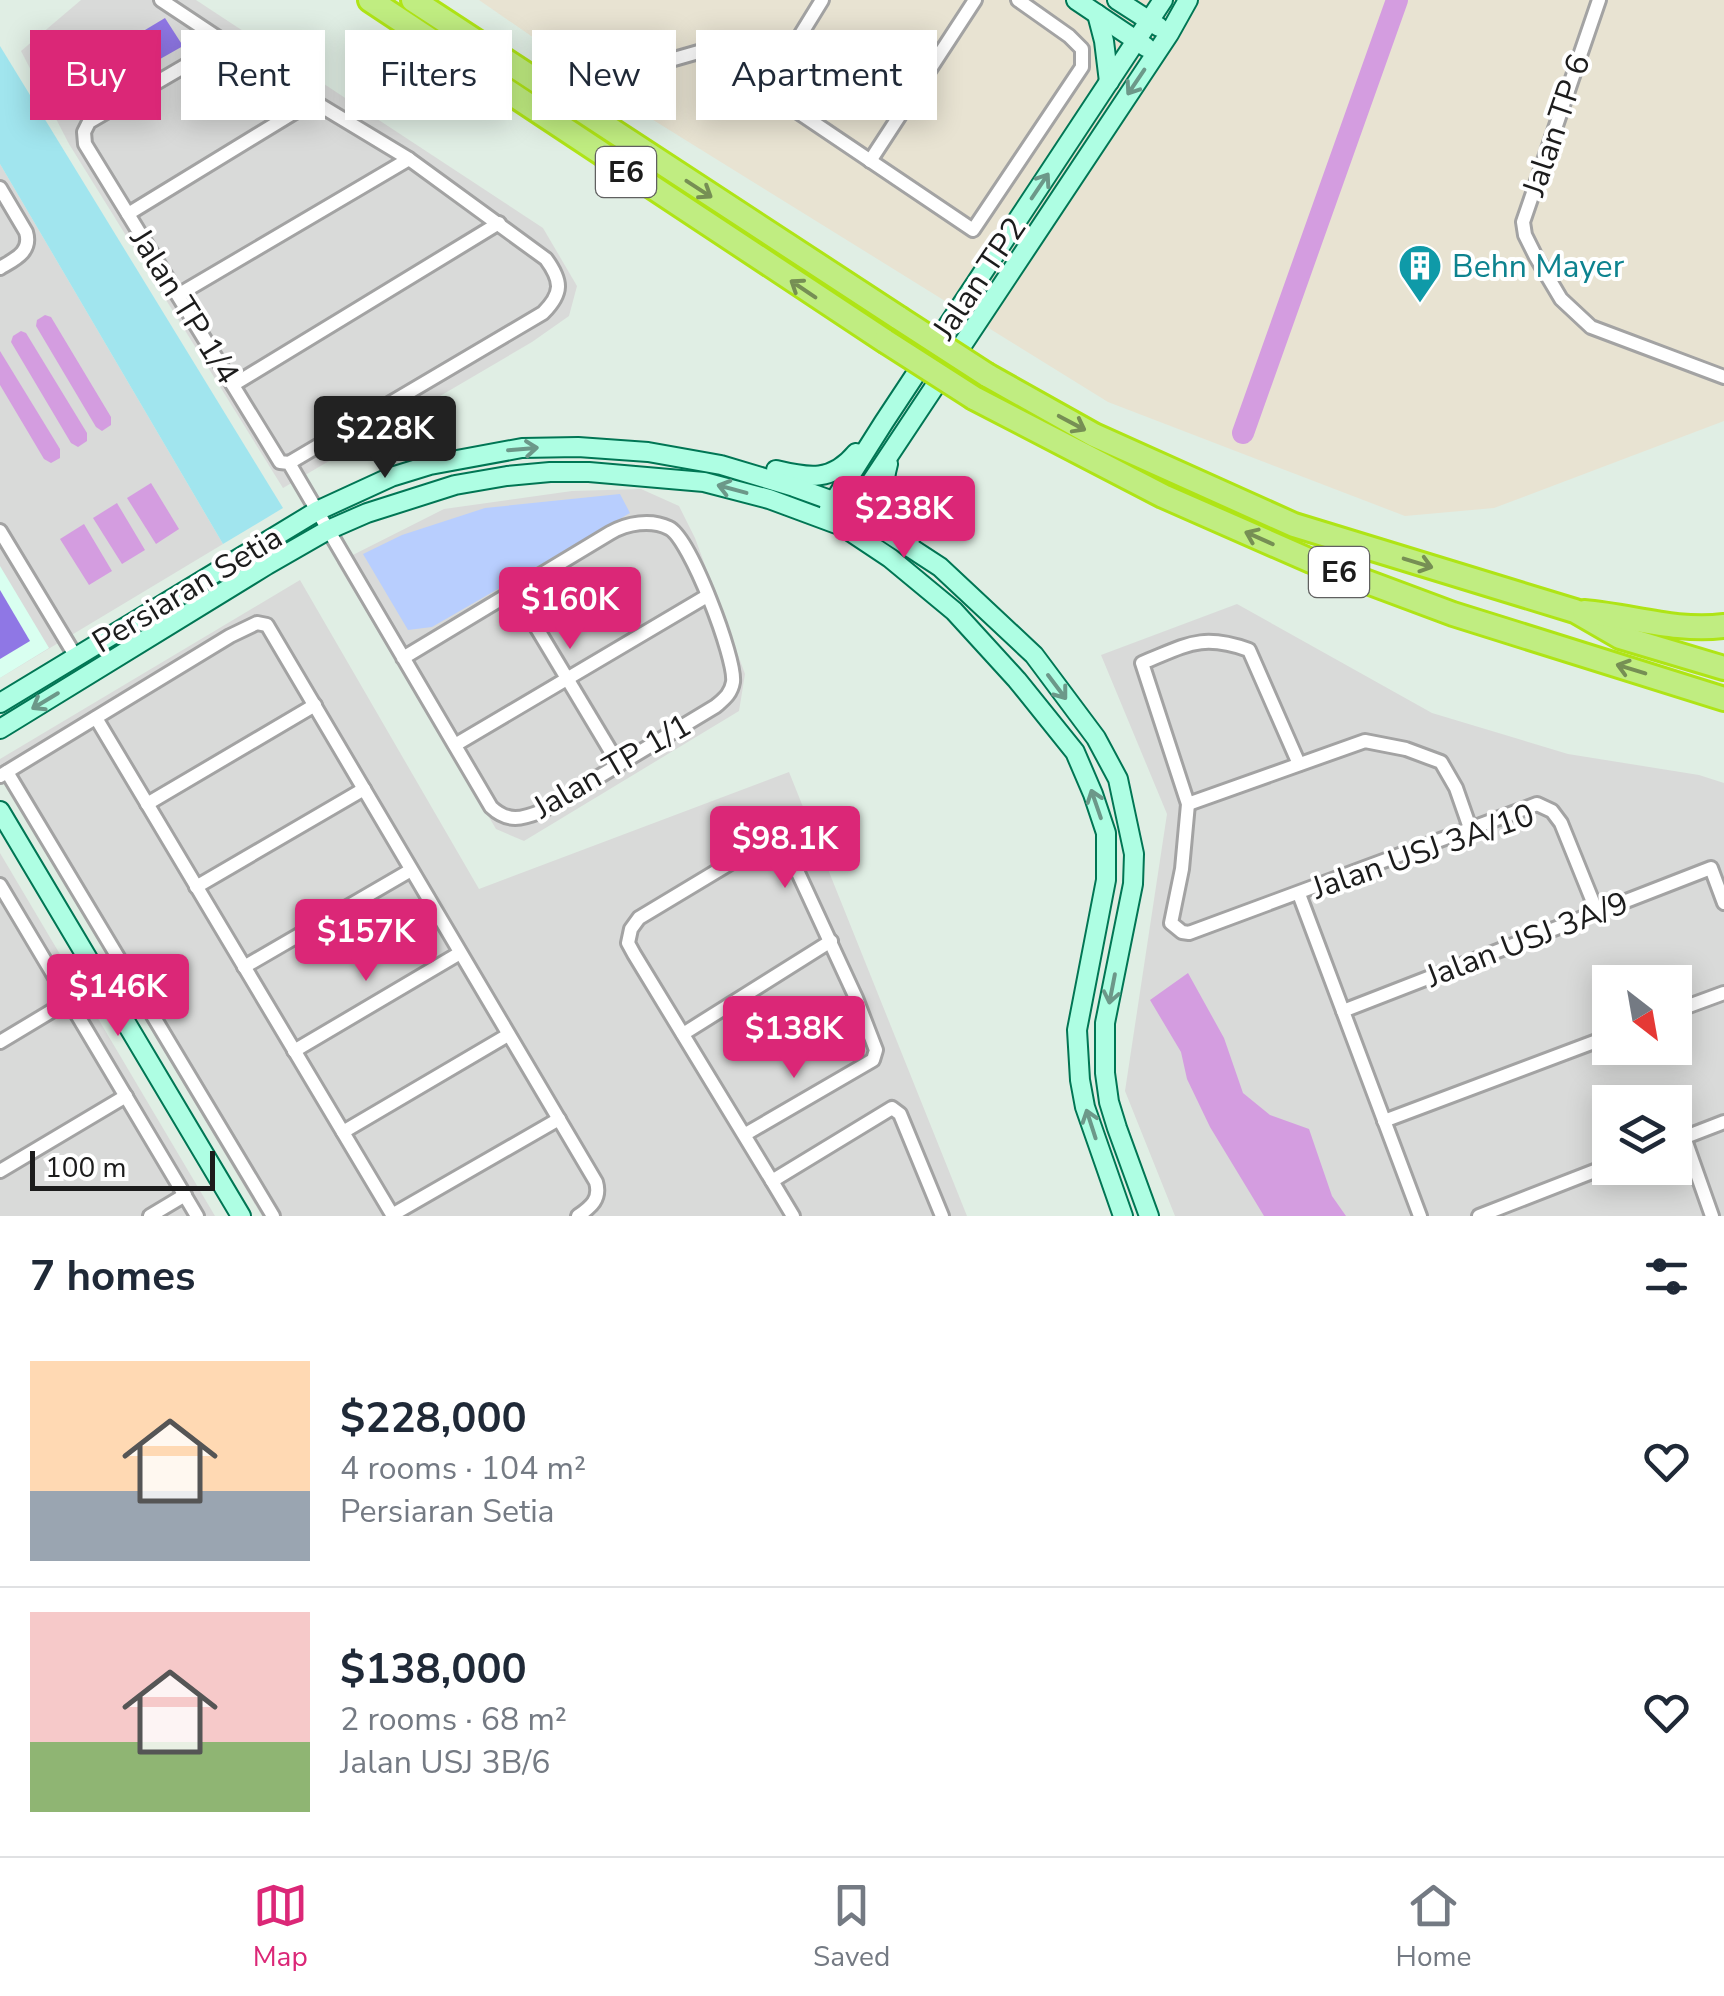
<!DOCTYPE html>
<html lang="en">
<head>
<meta charset="utf-8">
<style>
	body { margin:0; font-family:"Nunito Sans",sans-serif; background:#f2f2f3; color:#1f2937; height:100vh; display:flex; flex-direction:column; font-size:38px; white-space:nowrap }
	* { box-sizing:border-box; margin:0 }
	p { font-size:32px; color:#747a83 }
	.icon { flex:none; width:55px; height:55px; fill:none; stroke:currentColor; stroke-width:2; stroke-linecap:round; stroke-linejoin:round }
	.map { position:relative; height:1216px; overflow:hidden }
	.details { display:flex; flex-direction:column; background:#fff; flex:1 }
	.details>* { flex:none }
	.guide { position:absolute; left:30px; top:30px; width:1000px; height:90px; display:flex; gap:20px }
	.needle { width:65px; rotate:149deg }
	.fabs { position:absolute; left:1592px; top:965px; display:grid; gap:20px }
	.fabs a { display:grid; place-items:center; width:100px; height:100px; border-radius:0px; background:#fff; box-shadow:0 5px 25px #0003; font-size:50px }
	.scale { position:absolute; left:30px; bottom:25px; width:185px; box-sizing:border-box; padding-left:10px; border:5px solid #1c1c1c; border-top:0; font-size:28px; line-height:35px; white-space:nowrap; color:#1c1c1c; -webkit-text-stroke:8px #fff; paint-order:stroke }
	.price { position:absolute; translate:-50% -85px; padding:0 22px; border-radius:10px; background:#db2777; color:#fff; font-size:32px; line-height:65px; filter:drop-shadow(0 2px 5px #0008) }
	.price::after { content:''; position:absolute; left:50%; top:60px; width:30px; height:22px; margin-left:-15px; background:inherit; clip-path:polygon(0 0,100% 0,50% 100%) }
	.price.on { background:#222; color:#fff }
	ul { padding:0; list-style:none }
	li { display:flex; align-items:center; gap:30px; height:250px; padding:0 30px }
	li+li { border-top:2px solid #e0e1e3 }
	li span { display:grid; place-items:center; flex:none; width:280px; height:200px; border-radius:0px; color:#555 }
	li>.icon { margin-inline-start:auto }
	span .icon { width:120px; height:120px; fill:#fffc; stroke-width:1 }
	li b { font-size:42px }
	h2 { display:flex; justify-content:space-between; align-items:center; height:120px; padding:0 30px; font-size:42px }
	.pill { padding:0 35px; border-radius:0px; background:#fff; box-shadow:0 5px 25px #0003; font-size:35px; line-height:90px }
	.pill.on { background:#db2777; color:#fff }
	.menu { display:flex; justify-content:space-around; align-items:center; height:140px; border-top:2px solid #e0e1e3; background:#fff; font-size:28px; color:#747a83 }
	.menu a { display:grid; justify-items:center; gap:5px }
	.menu .on { color:#db2777 }
	.map>svg:first-child { display:block }
	.residential { fill:#d9dad9; fill-rule:evenodd }
	.industrial { fill:#e8e3d2 }
	.education { fill:#d9fff0 }
	.grass { fill:#a1e5ee }
	.park { fill:#b8cefe }
	.pitch { fill:#8f77e5 }
	.water { fill:#d49de0 }
	.lines { fill:none; stroke-linecap:round; stroke-linejoin:round }
	.river { stroke:#d49de0; stroke-width:22 }
	.street-casing { stroke:#a3a3a3; stroke-width:18 }
	.secondary-casing { stroke:#007654; stroke-width:22 }
	.highway-casing { stroke:#afe416; stroke-width:28 }
	.street { stroke:#fff; stroke-width:12 }
	.secondary { stroke:#aefee3; stroke-width:18 }
	.highway { stroke:#c0ed81; stroke-width:22 }
	.highway-bridge-casing { stroke:#afe416; stroke-width:28; stroke-linecap:butt }
	.highway-bridge { stroke:#c0ed81; stroke-width:22 }
	.oneway { stroke:#6c9889 }
	.oneway2 { stroke:#768f54 }
	.labels { text-anchor:middle; stroke-width:8; stroke-linejoin:round; paint-order:stroke }
	.shield { fill:#fff; stroke:#606060; stroke-width:2.5 }
	.shield-label { font-size:30px; font-weight:bold; fill:#1c1c1c }
	.street-label { font-size:32px; fill:#1c1c1c; stroke:#fff }
	.culture-label { font-size:32px; fill:#0d838f; stroke:#fff; text-anchor:start }
</style>
</head>
<body>
<div class="map">
<svg width="1724" height="1216" viewBox="0 0 1724 1216">
	<rect width="100%" height="100%" fill="#e0eee4"/>
	<g class="residential">
		<path d="M 81,0 L 196,0 L 543,228 L 577,286 L 569,316 L 532,342 L 283,488 L 69,144 L 21,51 Z"/>
		<path d="M 0,164 L 223,544 L 0,678 Z"/>
		<path d="M 641,489 L 679,506 L 695,538 L 745,674 L 739,711 L 524,841 L 496,829 L 337,563 L 444,509 L 572,491 Z"/>
		<path d="M 300,580 L 479,889 L 789,772 L 967,1216 L 262,1216 L 0,776 L 0,759 Z"/>
		<path d="M 1237,604 L 1432,713 L 1568,754 L 1699,775 L 1724,783 L 1724,1216 L 1175,1216 L 1125,1091 L 1167,814 L 1101,655 ZM 1610,982 L 1675,982 L 1675,1048 L 1610,1048 ZM 1610,1102 L 1675,1102 L 1675,1168 L 1610,1168 Z"/>
		<path d="M 0,853 L 215,1216 L 0,1216 Z"/>
	</g>
	<path class="industrial" d="M 479,0 L 1724,0 L 1724,421 L 1494,508 L 1405,516 L 1108,402 L 650,118 Z"/>
	<path class="education" d="M 0,566 L 49,648 L 0,678 Z"/>
	<path class="grass" d="M 0,46 L 283,508 L 223,544 L 0,164 Z"/>
	<path class="park" d="M 620,494 L 630,513 L 432,627 L 408,630 L 363,554 L 402,535 L 485,508 Z"/>
	<g class="pitch">
		<path d="M 165,18 L 183,46 L 132,75 L 115,48 Z"/>
		<path d="M 0,590 L 30,641 L 0,659 Z"/>
	</g>
	<g class="water">
		<path d="M 45,315 L 51,317 L 111,417 L 111,425 L 102,431 L 96,427 L 36,326 L 37,320 Z"/>
		<path d="M 21,331 L 26,333 L 87,433 L 87,441 L 78,447 L 71,443 L 11,342 L 13,336 Z"/>
		<path d="M 0,351 L 60,449 L 60,458 L 51,463 L 44,459 L 0,385 Z"/>
		<path d="M 151,483 L 179,529 L 156,544 L 127,498 Z"/>
		<path d="M 117,503 L 145,550 L 122,564 L 93,518 Z"/>
		<path d="M 84,524 L 112,571 L 89,585 L 60,539 Z"/>
		<path d="M 1188,973 L 1224,1038 L 1243,1093 L 1270,1115 L 1309,1129 L 1332,1196 L 1346,1216 L 1264,1216 L 1210,1127 L 1187,1079 L 1181,1052 L 1150,1000 Z"/>
	</g>
	<g class="lines">
		<path class="river" d="M 1243,433 L 1397,0"/>
		<defs>
			<g id="street">
				<path d="M 161,0 L 313,101 L 409,159 L 546,259 C 562,281 563,293 543,313 L 289,463"/>
				<path d="M 1599,0 L 1523,222 L 1525,235 L 1536,257 L 1561,299 L 1591,327 L 1724,377"/>
				<path d="M 226,42 L 89,122 L 84,132 L 85,144 L 280,462 L 289,463 L 491,807 C 508,823 522,819 542,811 L 716,706 C 724,699 731,694 733,682 C 736,659 690,538 669,528 C 651,519 627,523 610,533 L 403,658"/>
				<path d="M 646,67 L 702,51 L 712,54 L 973,230 L 1082,67 L 1082,49 L 1069,36 L 1018,0"/>
				<path d="M 766,91 L 822,0"/>
				<path d="M 870,161 L 975,0"/>
				<path d="M 0,188 L 26,232 C 32,252 15,259 0,268"/>
				<path d="M 128,214 L 313,101"/>
				<path d="M 178,295 L 409,159"/>
				<path d="M 233,385 L 499,223"/>
				<path d="M 0,531 L 76,657"/>
				<path d="M 514,590 L 619,765"/>
				<path d="M 96,718 L 393,1216"/>
				<path d="M 455,745 L 707,596"/>
				<path d="M 1299,764 L 1249,650 C 1201,633 1187,645 1142,663 L 1188,804 L 1182,869 L 1171,923 L 1182,932 L 1189,933 L 1537,804 L 1552,811 L 1561,823 L 1597,912"/>
				<path d="M 7,772 L 273,1216"/>
				<path d="M 0,776 L 230,636 L 257,623 L 267,625 L 596,1182 C 601,1199 591,1207 578,1216"/>
				<path d="M 147,804 L 315,705"/>
				<path d="M 1188,804 L 1365,741 L 1406,749 L 1441,762 L 1456,788 L 1470,828"/>
				<path d="M 0,885 L 197,1216"/>
				<path d="M 196,887 L 364,789"/>
				<path d="M 1299,894 L 1420,1216"/>
				<path d="M 244,967 L 411,870"/>
				<path d="M 1343,1011 L 1711,868 L 1724,903"/>
				<path d="M 1675,1011 L 1724,993"/>
				<path d="M 683,1034 L 831,941"/>
				<path d="M 0,1042 L 70,1000"/>
				<path d="M 294,1051 L 460,953"/>
				<path d="M 1384,1121 L 1610,1036"/>
				<path d="M 343,1132 L 508,1035"/>
				<path d="M 744,1135 L 873,1060 L 876,1050 L 856,998 L 788,851 C 778,844 768,844 757,847 L 639,918 L 631,929 L 628,943 L 634,954 L 772,1181 L 793,1216"/>
				<path d="M 1684,1137 L 1712,1216"/>
				<path d="M 1675,1141 L 1724,1122"/>
				<path d="M 0,1171 L 126,1096"/>
				<path d="M 772,1181 L 892,1108 L 900,1114 L 942,1216"/>
				<path d="M 392,1215 L 559,1119"/>
				<path d="M 150,1216 L 185,1195"/>
				<path d="M 1479,1216 L 1610,1165"/>
			</g>
			<g id="secondary">
				<path d="M 1076,0 L 1146,47"/>
				<path d="M 1117,0 L 1159,27"/>
				<path d="M 1097,14 L 1104,41 L 1109,82"/>
				<path d="M 888,464 C 880,494 883,519 911,537"/>
				<path d="M 776,470 C 809,478 832,482 856,453"/>
				<path d="M 829,509 L 884,422 L 1163,0"/>
				<path d="M 848,517 L 1169,34 L 1188,0"/>
				<path d="M 0,703 L 317,511 L 391,477 L 430,465 L 522,448 L 578,447 L 648,452 L 721,465 L 794,487 L 833,501 L 868,520 L 940,567 L 1034,655 L 1096,738 L 1118,779 L 1134,854 L 1133,884 L 1105,1023 L 1105,1073 L 1109,1102 L 1117,1128 L 1149,1216"/>
				<path d="M 0,729 L 267,565 L 328,530 L 367,513 L 455,485 L 507,476 L 550,472 L 589,472 L 704,482 L 769,499 L 842,526 L 890,558 L 954,611 L 1017,680 L 1075,752 L 1093,794 L 1106,833 L 1106,880 L 1077,1030 L 1080,1080 L 1085,1107 L 1123,1216"/>
				<path d="M 0,811 L 241,1216"/>
			</g>
			<g id="highway">
				<path d="M 370,0 L 885,341"/>
				<path d="M 413,0 L 899,318"/>
				<path d="M 987,375 L 1094,435 L 1294,525 L 1575,611 L 1620,637 L 1724,668"/>
				<path d="M 974,398 L 1163,496 L 1311,561 L 1453,614 L 1724,699"/>
				<path d="M 1584,612 C 1632,616 1675,632 1724,626"/>
			</g>
		</defs>
		<use href="#street" class="street-casing"/>
		<use href="#secondary" class="secondary-casing"/>
		<use href="#highway" class="highway-casing"/>
		<use href="#street" class="street"/>
		<use href="#secondary" class="secondary"/>
		<use href="#highway" class="highway"/>
		<defs>
			<g id="highway-bridge">
				<path d="M 899,318 L 987,375"/>
				<path d="M 885,341 L 974,398"/>
			</g>
		</defs>
		<use href="#highway-bridge" class="highway-bridge-casing"/>
		<use href="#highway-bridge" class="highway-bridge"/>
	</g>
	<defs><path id="oneway-shaft" d="M-6 0H5M1.5-3L5.5 0L1.5 3" fill="none" stroke-width="1.6" stroke-linecap="round" stroke-linejoin="round" transform="scale(2.5)"/></defs>
	<g class="oneway">
		<use href="#oneway-shaft" transform="translate(1136 82) rotate(124)"/>
		<use href="#oneway-shaft" transform="translate(1040 186) rotate(-56)"/>
		<use href="#oneway-shaft" transform="translate(523 449) rotate(-5)"/>
		<use href="#oneway-shaft" transform="translate(732 489) rotate(-165)"/>
		<use href="#oneway-shaft" transform="translate(1057 687) rotate(53)"/>
		<use href="#oneway-shaft" transform="translate(45 701) rotate(149)"/>
		<use href="#oneway-shaft" transform="translate(1096 804) rotate(-109)"/>
		<use href="#oneway-shaft" transform="translate(1112 989) rotate(101)"/>
		<use href="#oneway-shaft" transform="translate(1091 1124) rotate(-108)"/>
	</g>
	<g class="oneway2">
		<use href="#oneway-shaft" transform="translate(699 189) rotate(33)"/>
		<use href="#oneway-shaft" transform="translate(803 289) rotate(-146)"/>
		<use href="#oneway-shaft" transform="translate(1072 423) rotate(28)"/>
		<use href="#oneway-shaft" transform="translate(1259 538) rotate(-156)"/>
		<use href="#oneway-shaft" transform="translate(1418 563) rotate(17)"/>
		<use href="#oneway-shaft" transform="translate(1631 669) rotate(-163)"/>
	</g>
	<defs>
		<symbol id="building-pin" viewBox="-11 -11 22 30"><path d="M0 17L-7.5 6A9.5 9.5 0 1 1 7.5 6Z" fill="#0f9aa8" stroke="#fff"/><path d="M-4-6H4V6H1V3H-1V6H-4ZM-2.5-4.3h1.7v1.8h-1.7ZM.8-4.3h1.7v1.8H.8ZM-2.5-1h1.7V.8h-1.7ZM.8-1h1.7V.8H.8Z" fill="#fff"/></symbol>
	</defs>
	<g fill-rule="evenodd">
		<use href="#building-pin" x="1395" y="241" width="50" height="68"/>
	</g>
	<g class="labels">
		<g class="shield">
			<rect x="596" y="147" width="60" height="50" rx="8"/>
			<rect x="1309" y="547" width="60" height="50" rx="8"/>
		</g>
		<g class="shield-label">
			<text x="626" y="182">E6</text>
			<text x="1339" y="582">E6</text>
		</g>
		<g class="street-label">
			<text transform="translate(1556 125) rotate(-71)" y="11">Jalan TP 6</text>
			<text transform="translate(979 278) rotate(-56)" y="11">Jalan TP2</text>
			<text transform="translate(185 306) rotate(58)" y="11">Jalan TP 1/4</text>
			<text transform="translate(187 589) rotate(-31)" y="11">Persiaran Setia</text>
			<text transform="translate(612 766) rotate(-30)" y="11">Jalan TP 1/1</text>
			<text transform="translate(1423 851) rotate(-19)" y="11">Jalan USJ 3A/10</text>
			<text transform="translate(1527 939) rotate(-21)" y="11">Jalan USJ 3A/9</text>
		</g>
		<g class="culture-label">
			<text x="1452" y="277">Behn Mayer</text>
		</g>
	</g>
</svg>
<div class="fabs">
<a><svg class="needle" viewBox="-14 -14 28 28"><path d="M0-13l5 13h-10z" fill="#e53935"/><path d="M0 13l5-13h-10z" fill="#747a83"/></svg></a>
<a><svg class="icon" aria-label="layers" viewBox="0 0 24 24"><path d="M12 4l9 5-9 5-9-5zM3 14l9 5 9-5"/></svg></a>
</div>
<div class="scale">100 m</div>
<b class="price on" style="left:385px;top:481px">$228K</b>
<b class="price" style="left:904px;top:561px">$238K</b>
<b class="price" style="left:570px;top:652px">$160K</b>
<b class="price" style="left:785px;top:891px">$98.1K</b>
<b class="price" style="left:366px;top:984px">$157K</b>
<b class="price" style="left:118px;top:1039px">$146K</b>
<b class="price" style="left:794px;top:1081px">$138K</b>
<div class="guide">
<a class="pill on">Buy</a>
<a class="pill">Rent</a>
<a class="pill">Filters</a>
<a class="pill">New</a>
<a class="pill">Apartment</a>
</div>
</div>
<section class="details">
<h2>7 homes<svg class="icon" aria-label="filters" viewBox="0 0 24 24"><path d="M4 7h16M4 17h16"/><circle cx="9" cy="7" r="2"/><circle cx="15" cy="17" r="2"/></svg></h2>
<ul>
<li><span style="background:linear-gradient(#ffd9b3 65%,#9aa5b1 0)"><svg class="icon" aria-label="home" viewBox="0 0 24 24"><path d="M3 11l9-7 9 7M6 9v11h12V9"/></svg></span><div><b>$228,000</b><p>4 rooms · 104 m²</p><p>Persiaran Setia</p></div><svg class="icon" aria-label="heart" viewBox="0 0 24 24"><path d="M12 20l-8-8c-3-5 5-10 8-4 3-6 11-1 8 4z"/></svg></li>
<li><span style="background:linear-gradient(#f6c9c9 65%,#8fb573 0)"><svg class="icon" aria-label="home" viewBox="0 0 24 24"><path d="M3 11l9-7 9 7M6 9v11h12V9"/></svg></span><div><b>$138,000</b><p>2 rooms · 68 m²</p><p>Jalan USJ 3B/6</p></div><svg class="icon" aria-label="heart" viewBox="0 0 24 24"><path d="M12 20l-8-8c-3-5 5-10 8-4 3-6 11-1 8 4z"/></svg></li>
</ul>
</section>
<nav class="menu">
<a class="on"><svg class="icon" aria-label="map" viewBox="0 0 24 24"><path d="M3 6l6-2 6 2 6-2v14l-6 2-6-2-6 2zM9 4v14M15 6v14"/></svg>Map</a>
<a><svg class="icon" aria-label="saved" viewBox="0 0 24 24"><path d="M7 4h10v16l-5-4-5 4z"/></svg>Saved</a>
<a><svg class="icon" aria-label="home" viewBox="0 0 24 24"><path d="M3 11l9-7 9 7M6 9v11h12V9"/></svg>Home</a>
</nav>
</body>
</html>
